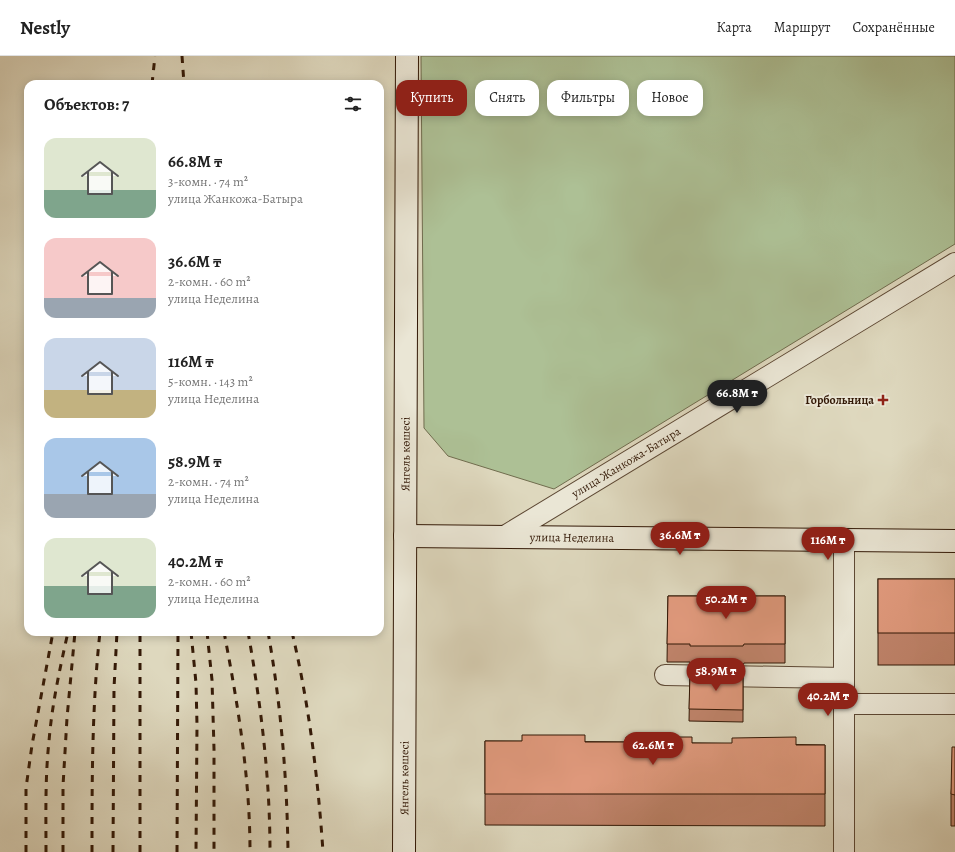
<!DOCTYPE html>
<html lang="ru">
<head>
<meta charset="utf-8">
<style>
	body { margin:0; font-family:Alegreya,serif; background:#f6f6f6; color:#222; height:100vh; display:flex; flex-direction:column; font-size:15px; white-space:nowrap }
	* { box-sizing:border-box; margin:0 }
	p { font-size:13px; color:#767676 }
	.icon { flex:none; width:22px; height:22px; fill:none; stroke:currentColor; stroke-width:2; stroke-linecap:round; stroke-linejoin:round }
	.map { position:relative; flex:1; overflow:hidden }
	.side { position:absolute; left:24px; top:24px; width:360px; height:556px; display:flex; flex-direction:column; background:#fff; border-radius:12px; box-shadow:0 2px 10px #0003 }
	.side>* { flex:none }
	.top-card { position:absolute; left:396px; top:24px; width:380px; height:36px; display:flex; gap:8px }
	.price { position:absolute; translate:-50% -34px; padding:0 9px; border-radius:14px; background:#8f2418; color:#fff; font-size:13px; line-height:26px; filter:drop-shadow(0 1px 2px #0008) }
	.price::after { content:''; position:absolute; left:50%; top:24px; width:12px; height:9px; margin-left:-6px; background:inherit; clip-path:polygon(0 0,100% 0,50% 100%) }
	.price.selected { background:#222; color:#fff }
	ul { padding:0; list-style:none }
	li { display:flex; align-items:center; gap:12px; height:100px; padding:0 20px }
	li span { display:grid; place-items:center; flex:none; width:112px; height:80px; border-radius:12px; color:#555 }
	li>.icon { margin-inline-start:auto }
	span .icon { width:48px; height:48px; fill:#fffc; stroke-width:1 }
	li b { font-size:17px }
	h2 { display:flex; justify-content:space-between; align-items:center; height:48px; padding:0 20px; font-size:17px }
	.tag { padding:0 14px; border-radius:12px; background:#fff; box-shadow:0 2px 10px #0003; font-size:14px; line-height:36px }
	.tag.selected { background:#8f2418; color:#fff }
	header { display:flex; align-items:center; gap:24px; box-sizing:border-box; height:56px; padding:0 20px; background:#fff; border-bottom:1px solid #e0e0e0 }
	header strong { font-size:19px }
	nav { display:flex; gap:22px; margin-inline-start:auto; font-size:14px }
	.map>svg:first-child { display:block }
	.green { fill:#adc095; stroke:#706c4e }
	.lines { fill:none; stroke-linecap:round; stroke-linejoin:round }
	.street-casing { stroke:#5d4834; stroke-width:22 }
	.secondary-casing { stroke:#321806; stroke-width:24 }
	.street { stroke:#eae6d5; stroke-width:20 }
	.secondary { stroke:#eae6d5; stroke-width:22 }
	.rail { stroke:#321806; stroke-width:3; stroke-dasharray:7 7; stroke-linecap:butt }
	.wall { fill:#bf836a; stroke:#321806 }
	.building { fill:#de987b; stroke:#321806 }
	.poi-dot { fill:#8f2418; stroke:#eae6d5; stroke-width:1.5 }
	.labels { text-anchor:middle; stroke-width:4; stroke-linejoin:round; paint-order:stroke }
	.poi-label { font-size:12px; font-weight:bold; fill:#321806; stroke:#eae6d5; text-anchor:end }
	.street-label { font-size:12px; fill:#321806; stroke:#eae6d5 }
</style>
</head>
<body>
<header>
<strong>Nestly</strong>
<nav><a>Карта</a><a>Маршрут</a><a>Сохранённые</a></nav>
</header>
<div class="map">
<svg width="955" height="796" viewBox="0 0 955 796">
	<rect width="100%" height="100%" fill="#ded8be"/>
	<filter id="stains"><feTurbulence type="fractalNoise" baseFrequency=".005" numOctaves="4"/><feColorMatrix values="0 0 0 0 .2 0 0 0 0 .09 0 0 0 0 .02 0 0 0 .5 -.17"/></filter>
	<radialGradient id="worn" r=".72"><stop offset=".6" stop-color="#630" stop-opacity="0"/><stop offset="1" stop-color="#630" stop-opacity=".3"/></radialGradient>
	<path class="green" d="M 421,0 L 955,0 L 955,188 L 554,433 L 448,400 L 424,372 Z"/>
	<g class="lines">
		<defs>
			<g id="street">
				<path id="s1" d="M 503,481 L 955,207"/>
				<path d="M 665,619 L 844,622"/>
				<path d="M 844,648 L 955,648"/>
				<path d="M 844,796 L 844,484"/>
			</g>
			<g id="secondary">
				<path id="s2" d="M 405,480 L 955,485"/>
				<path id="s3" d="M 404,796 L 407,0"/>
			</g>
		</defs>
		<use href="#street" class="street-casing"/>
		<use href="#secondary" class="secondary-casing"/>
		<use href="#street" class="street"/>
		<use href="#secondary" class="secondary"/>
		<g class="rail">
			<path d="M 182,0 L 184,28"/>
			<path d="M 152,28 L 155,0"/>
			<path d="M 191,576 L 196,627 L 197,669 L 196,796"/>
			<path d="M 207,576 L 212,624 L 214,693 L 214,796"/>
			<path d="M 224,576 C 238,649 250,722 250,796"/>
			<path d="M 248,576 C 261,649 270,722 270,796"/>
			<path d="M 268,576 C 281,649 287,722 288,796"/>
			<path d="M 292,576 C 309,648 318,722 323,796"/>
			<path d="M 26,796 L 26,732 L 32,689 L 53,576"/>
			<path d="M 46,796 C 46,759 45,722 49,685 C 52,648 60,612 68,576"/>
			<path d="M 63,796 L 63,730 L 67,662 L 75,576"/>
			<path d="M 92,796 C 92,723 92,649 100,576"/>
			<path d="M 113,796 L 114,632 L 117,576"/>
			<path d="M 140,796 L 140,576"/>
			<path d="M 177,796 L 178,576"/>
		</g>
	</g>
	<g class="wall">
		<rect x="878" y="523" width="77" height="86"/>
		<path d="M 668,540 L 785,540 L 785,607 L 744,607 L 743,609 L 690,608 L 690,606 L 667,606 Z"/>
		<path d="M 690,618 L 743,619 L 743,666 L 689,665 Z"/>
		<path d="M 647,681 L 692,687 L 825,689 L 825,770 L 485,769 L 485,685 L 626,686 Z"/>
		<path d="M 955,691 L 955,770 L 951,770 L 951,738 Z"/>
	</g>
	<g class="building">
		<rect x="878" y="523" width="77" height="54"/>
		<path d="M 668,540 L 785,540 L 785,588 L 744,588 L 743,590 L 690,590 L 690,588 L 667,588 Z"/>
		<path d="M 690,618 L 743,619 L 743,654 L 689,653 Z"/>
		<path d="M 522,679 L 585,679 L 585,686 L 626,686 L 626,681 L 692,681 L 692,687 L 732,687 L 732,682 L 796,681 L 796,689 L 825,689 L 825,738 L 485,738 L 485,685 L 522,685 Z"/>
		<path d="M 952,691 L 955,691 L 955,739 L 951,738 Z"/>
	</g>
	<path class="poi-dot" d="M881 338h4v4h4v4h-4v4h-4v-4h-4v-4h4z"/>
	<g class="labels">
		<g class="poi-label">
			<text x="874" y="348">Горбольница</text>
		</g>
		<g class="street-label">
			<text dy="4" stroke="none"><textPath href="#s3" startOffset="398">Янгель көшесі</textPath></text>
			<text dy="4" stroke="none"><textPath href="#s1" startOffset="144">улица Жанкожа-Батыра</textPath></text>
			<text dy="4" stroke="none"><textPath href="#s2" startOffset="167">улица Неделина</textPath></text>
			<text dy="4" stroke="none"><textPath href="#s3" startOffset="74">Янгель көшесі</textPath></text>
		</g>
	</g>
	<rect width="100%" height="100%" filter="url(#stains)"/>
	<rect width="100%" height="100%" fill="url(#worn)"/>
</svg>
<b class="price selected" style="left:737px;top:358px">66.8M ₸</b>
<b class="price" style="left:680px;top:500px">36.6M ₸</b>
<b class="price" style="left:828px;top:505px">116M ₸</b>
<b class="price" style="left:726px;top:564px">50.2M ₸</b>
<b class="price" style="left:716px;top:636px">58.9M ₸</b>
<b class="price" style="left:828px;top:661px">40.2M ₸</b>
<b class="price" style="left:653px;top:710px">62.6M ₸</b>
<div class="top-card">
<a class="tag selected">Купить</a>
<a class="tag">Снять</a>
<a class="tag">Фильтры</a>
<a class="tag">Новое</a>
</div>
<section class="side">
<h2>Объектов: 7<svg class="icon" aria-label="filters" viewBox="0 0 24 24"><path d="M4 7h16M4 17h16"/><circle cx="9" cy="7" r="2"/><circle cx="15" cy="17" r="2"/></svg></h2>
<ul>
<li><span style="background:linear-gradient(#dfe7d0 65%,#7fa58c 0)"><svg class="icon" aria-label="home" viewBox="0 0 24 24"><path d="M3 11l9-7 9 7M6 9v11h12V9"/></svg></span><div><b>66.8M ₸</b><p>3-комн. · 74 m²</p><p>улица Жанкожа-Батыра</p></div></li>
<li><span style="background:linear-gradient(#f6c9c9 75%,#9aa5b1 0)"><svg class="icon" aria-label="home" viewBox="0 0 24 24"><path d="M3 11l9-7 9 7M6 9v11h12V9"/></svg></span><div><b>36.6M ₸</b><p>2-комн. · 60 m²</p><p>улица Неделина</p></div></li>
<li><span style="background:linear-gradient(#c9d6e8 65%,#c2b280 0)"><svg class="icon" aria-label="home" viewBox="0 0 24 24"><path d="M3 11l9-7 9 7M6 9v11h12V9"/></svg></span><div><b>116M ₸</b><p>5-комн. · 143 m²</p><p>улица Неделина</p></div></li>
<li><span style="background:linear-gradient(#a9c7e8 70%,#9aa5b1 0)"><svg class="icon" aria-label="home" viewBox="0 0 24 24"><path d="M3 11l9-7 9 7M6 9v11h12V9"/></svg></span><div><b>58.9M ₸</b><p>2-комн. · 74 m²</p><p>улица Неделина</p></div></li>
<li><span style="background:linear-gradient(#dfe7d0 60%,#7fa58c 0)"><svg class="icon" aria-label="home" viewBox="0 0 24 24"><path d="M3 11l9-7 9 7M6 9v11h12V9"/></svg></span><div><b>40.2M ₸</b><p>2-комн. · 60 m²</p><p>улица Неделина</p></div></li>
</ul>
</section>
</div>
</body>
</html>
